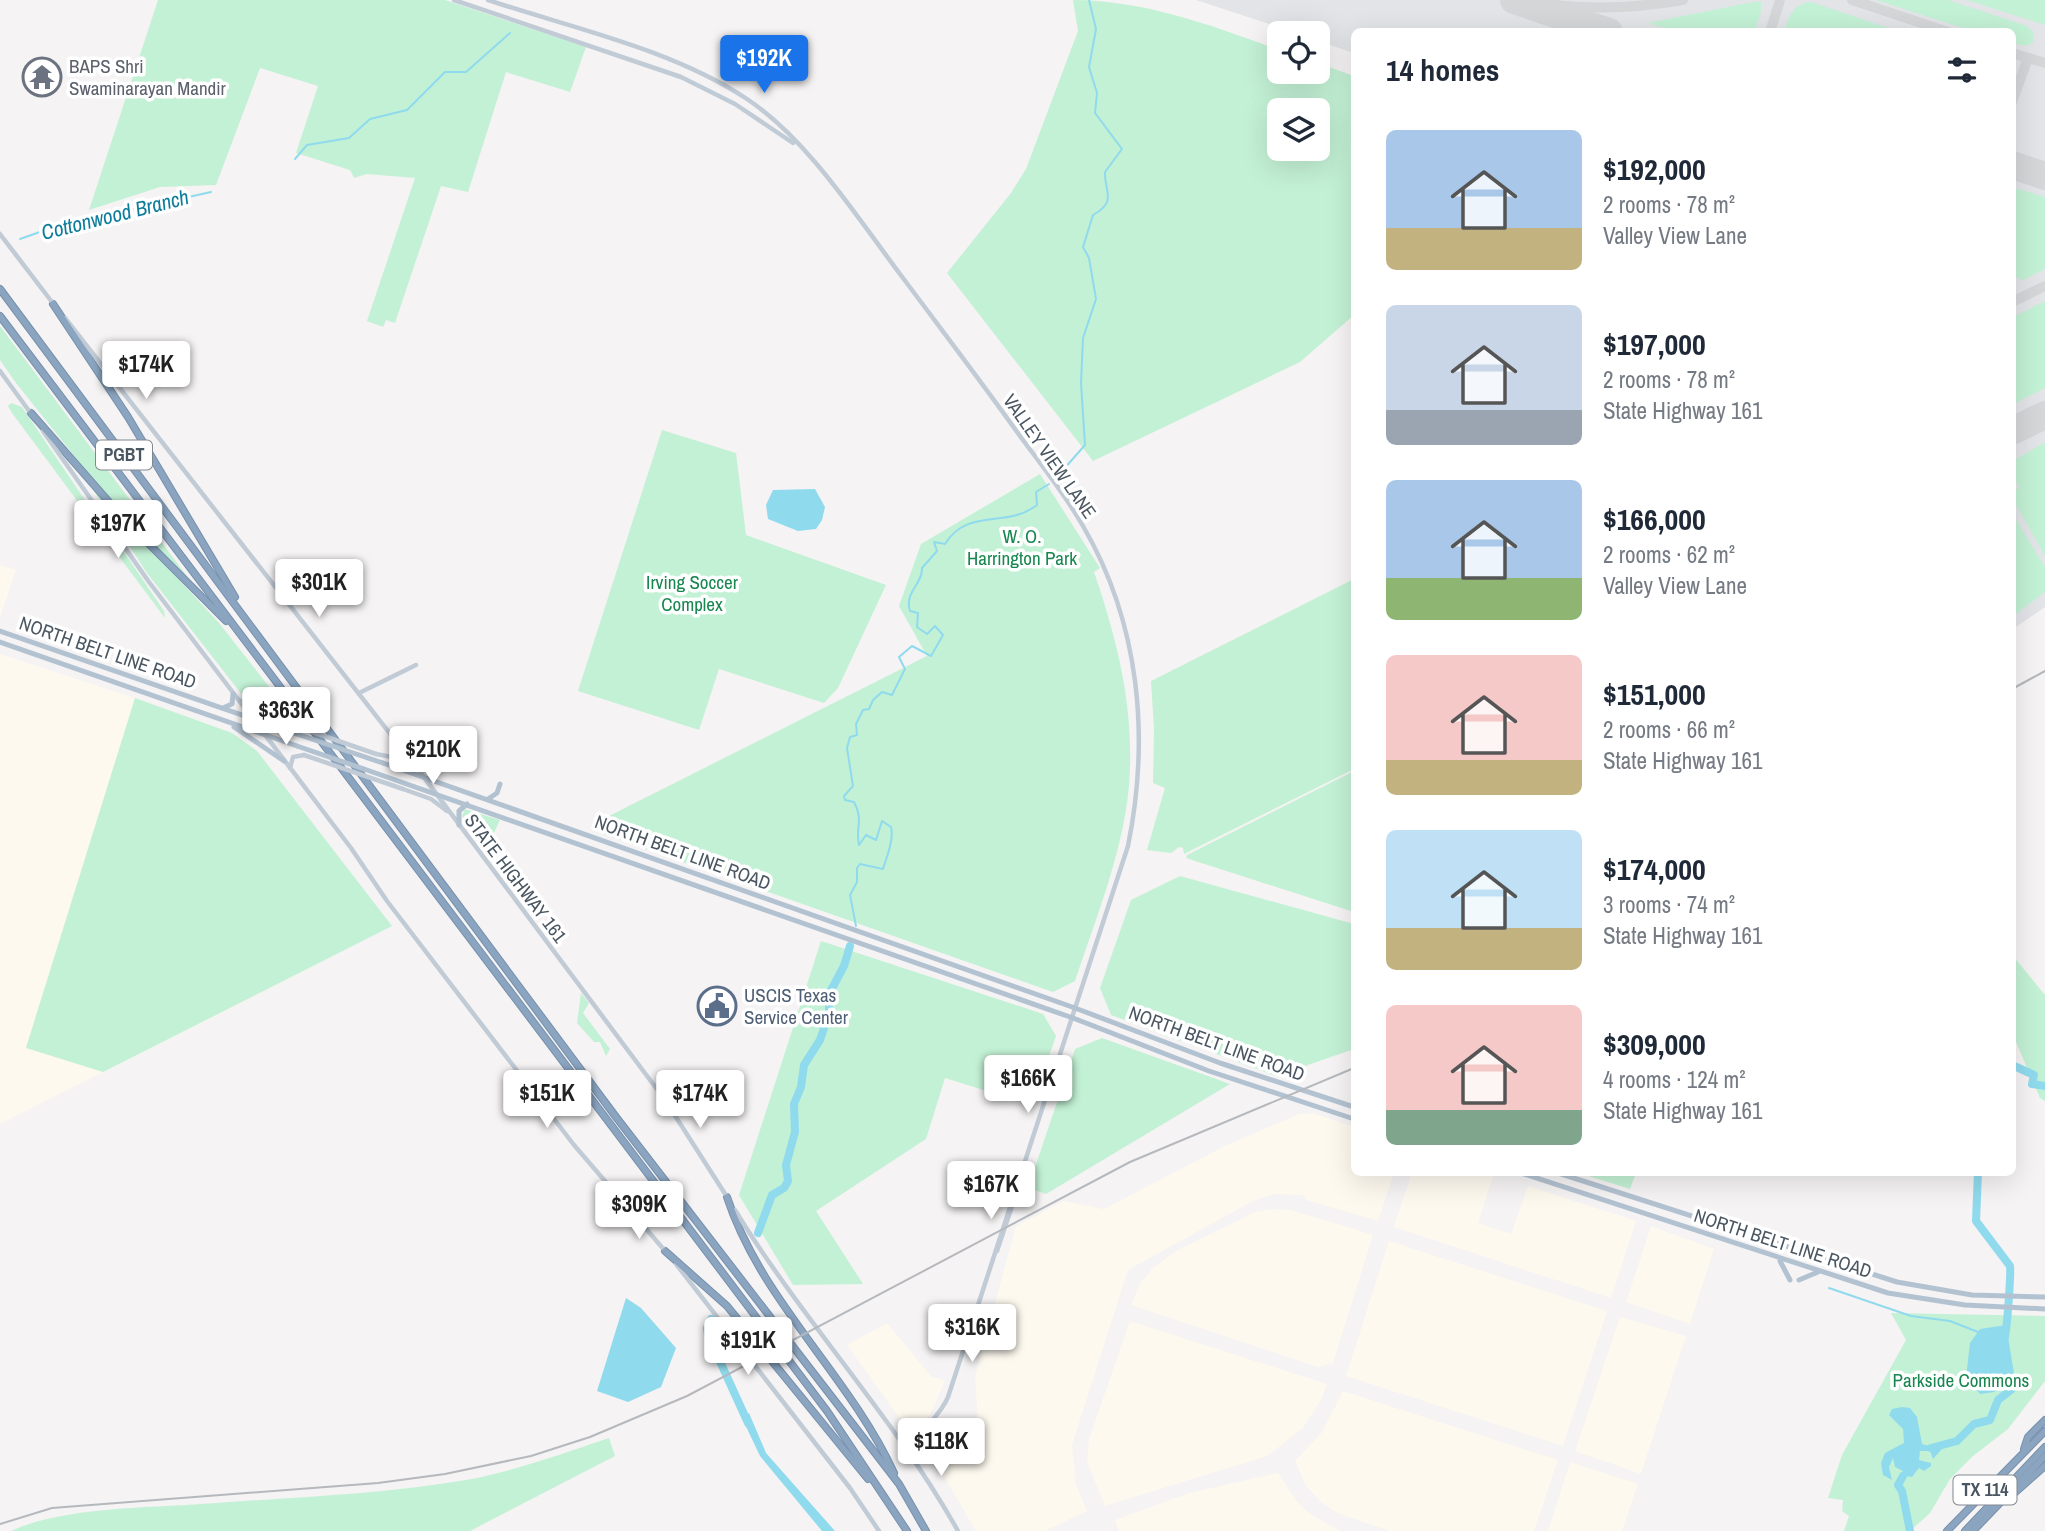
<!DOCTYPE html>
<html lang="en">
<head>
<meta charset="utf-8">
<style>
	body { margin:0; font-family:"Archivo Narrow",sans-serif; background:#f6f6f7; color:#1f2937; height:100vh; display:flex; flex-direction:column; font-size:26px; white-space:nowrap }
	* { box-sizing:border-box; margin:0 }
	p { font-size:23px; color:#747a83 }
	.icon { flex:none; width:38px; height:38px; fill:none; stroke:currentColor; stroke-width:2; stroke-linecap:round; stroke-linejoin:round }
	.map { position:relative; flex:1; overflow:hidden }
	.panel { position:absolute; left:1351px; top:28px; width:665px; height:1148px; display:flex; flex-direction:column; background:#fff; border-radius:10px; box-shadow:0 7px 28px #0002 }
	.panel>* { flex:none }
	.controls { position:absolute; left:1267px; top:21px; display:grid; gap:14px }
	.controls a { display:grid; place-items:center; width:63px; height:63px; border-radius:10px; background:#fff; box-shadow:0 7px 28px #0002; font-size:35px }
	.price { position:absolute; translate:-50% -60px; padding:0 16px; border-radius:7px; background:#fff; color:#222; font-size:23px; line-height:46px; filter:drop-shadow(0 2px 4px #0008) }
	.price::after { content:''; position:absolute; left:50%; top:42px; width:21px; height:16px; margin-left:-10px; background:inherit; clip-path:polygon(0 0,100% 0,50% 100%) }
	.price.current { background:#1a73e8; color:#fff }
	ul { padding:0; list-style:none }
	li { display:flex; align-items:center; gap:21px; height:175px; padding:0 35px }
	li span { display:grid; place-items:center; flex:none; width:196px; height:140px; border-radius:10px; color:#555 }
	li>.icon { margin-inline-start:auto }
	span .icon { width:84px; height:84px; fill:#fffc; stroke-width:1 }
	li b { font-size:30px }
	h2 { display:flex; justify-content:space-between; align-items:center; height:84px; padding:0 35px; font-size:30px }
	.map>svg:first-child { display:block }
	.commercial { fill:#fdf9ef }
	.airport { fill:#e2e4e7 }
	.green { fill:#c3f1d5; fill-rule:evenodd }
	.water { fill:#90daee }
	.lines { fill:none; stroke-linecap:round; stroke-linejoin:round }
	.stream { stroke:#90daee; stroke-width:2 }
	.river { stroke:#90daee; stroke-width:8 }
	.taxiway { stroke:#d5d6d8; stroke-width:10 }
	.runway { stroke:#d5d6d8; stroke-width:28 }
	.motorway-casing { stroke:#7690ad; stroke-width:8 }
	.secondary { stroke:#c1cbd6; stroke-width:4.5 }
	.primary { stroke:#b3c2d1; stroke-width:5 }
	.motorway { stroke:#8ba5c1; stroke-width:6 }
	.tram { stroke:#b5b8bd; stroke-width:2 }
	.secondary-bridge { stroke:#c1cbd6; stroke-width:4.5 }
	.primary-bridge { stroke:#b3c2d1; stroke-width:5 }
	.labels { text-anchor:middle; stroke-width:7; stroke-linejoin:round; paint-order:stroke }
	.shield { fill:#fff; stroke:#808990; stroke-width:2 }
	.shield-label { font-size:18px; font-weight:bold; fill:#4a5661 }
	.worship-label { font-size:19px; fill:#5b616d; stroke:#fff; text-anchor:start }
	.street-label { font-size:19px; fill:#4a5661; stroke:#fff }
	.park-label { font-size:19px; fill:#17864f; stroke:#fff }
	.service-label { font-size:19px; fill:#4e5e75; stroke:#fff; text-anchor:start }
	.water-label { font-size:21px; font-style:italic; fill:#0c7c9b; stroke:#fff }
</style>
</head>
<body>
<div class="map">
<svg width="2045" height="1531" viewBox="0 0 2045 1531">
	<rect width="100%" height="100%" fill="#f5f3f3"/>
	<g class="commercial">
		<path d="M 0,565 L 16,570 L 0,617 Z"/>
		<path d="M 0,654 L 135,698 L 26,1047 L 103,1072 L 0,1124 Z"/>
		<path d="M 1313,1113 L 1354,1127 L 1354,1172 L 1394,1173 L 1378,1221 L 1306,1200 L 1304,1195 L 1274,1194 L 1253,1201 L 1128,1270 L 1072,1445 L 1076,1484 L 1087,1511 L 1045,1531 L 976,1531 L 928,1449 L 951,1422 L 978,1422 L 975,1377 L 1016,1226 L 1063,1201 L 1104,1209 L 1225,1146 L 1299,1114 Z"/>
		<path d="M 1412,1172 L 1494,1173 L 1478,1223 L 1511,1234 L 1528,1186 L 1636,1221 L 1611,1298 L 1394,1227 Z"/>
		<path d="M 1273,1209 L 1291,1210 L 1373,1235 L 1333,1363 L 1318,1367 L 1131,1305 L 1140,1284 L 1152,1269 L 1178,1250 L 1255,1212 Z"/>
		<path d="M 1651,1226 L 1714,1249 L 1690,1324 L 1626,1302 Z"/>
		<path d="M 1389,1241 L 1607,1311 L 1563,1446 L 1346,1376 Z"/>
		<path d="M 1620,1317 L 1686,1336 L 1641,1474 L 1575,1451 Z"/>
		<path d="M 1130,1321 L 1327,1384 L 1321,1400 L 1303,1428 L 1267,1456 L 1105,1506 L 1087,1462 L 1089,1439 Z"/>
		<path d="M 887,1323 L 931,1376 L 945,1381 L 930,1415 L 909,1432 L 847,1345 Z"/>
		<path d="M 1343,1391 L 1558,1460 L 1534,1531 L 1390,1531 L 1337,1513 L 1321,1502 L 1306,1486 L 1295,1461 L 1322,1432 Z"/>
		<path d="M 1570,1462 L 1638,1484 L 1622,1531 L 1548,1531 Z"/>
		<path d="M 1278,1473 L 1295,1499 L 1310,1514 L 1340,1531 L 1119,1531 L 1115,1520 L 1189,1493 Z"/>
	</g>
	<path class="airport" d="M 1196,0 L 1982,0 L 2045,17 L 2045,607 L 2013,629 L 2012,32 L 1354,32 L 1354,53 L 1318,41 L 1318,33 L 1296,33 Z"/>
	<g class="green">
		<path d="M 158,0 L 445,0 L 586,47 L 570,92 L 506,72 L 468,192 L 441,186 L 395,323 L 386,320 L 383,327 L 367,321 L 415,178 L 367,174 L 354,178 L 350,170 L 296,153 L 318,86 L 260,68 L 216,185 L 160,187 L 89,210 Z"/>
		<path d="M 1073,0 C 1143,0 1214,26 1279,50 L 1279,72 L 1318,72 L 1318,63 L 1354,76 L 1354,315 L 1300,362 L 1093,461 L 947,273 L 1011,193 L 1026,169 L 1078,31 ZM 1318,110 L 1318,149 L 1279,149 L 1279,110 Z"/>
		<path d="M 1876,0 L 1948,0 L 2027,26 L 2033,32 L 2034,41 L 2027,46 L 2013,43 L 2012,32 L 1972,31 Z"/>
		<path d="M 1967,0 L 2045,0 L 2045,25 Z"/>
		<path d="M 1753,2 L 1761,2 L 1761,11 L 1755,31 L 1674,31 L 1648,23 Z"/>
		<path d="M 1811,2 L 1897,31 L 1784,31 C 1789,16 1793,4 1811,2 Z"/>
		<path d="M 2012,187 L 2045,197 L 2045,269 L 2023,280 L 2013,276 Z"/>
		<path d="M 2045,301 L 2045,388 L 2013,404 L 2013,317 Z"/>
		<path d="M 0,326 L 195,587 L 112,503 L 16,383 L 0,360 Z"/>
		<path d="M 11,403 L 22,407 L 93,512 L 93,522 L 12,413 L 8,406 Z"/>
		<path d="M 662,430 L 736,453 L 746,535 L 886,585 L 838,688 L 824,703 L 719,669 L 699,730 L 578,691 Z"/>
		<path d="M 2045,442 L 2045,556 L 2012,498 L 2013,491 L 2019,488 L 2013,474 L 2013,461 Z"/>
		<path d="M 1040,474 L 1100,568 L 1094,572 C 1118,642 1135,710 1129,786 C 1123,852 1096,918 1075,981 L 1053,992 L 600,833 L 605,818 L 927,656 L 899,606 L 921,544 Z"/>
		<path d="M 86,479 L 219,623 L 297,722 L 250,705 L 147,573 Z"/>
		<path d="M 2012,513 L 2045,567 L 2045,592 L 2013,616 Z"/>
		<path d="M 97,527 L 104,527 L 111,533 L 164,611 L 165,618 Z"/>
		<path d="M 1354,579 L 1354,769 L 1184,854 L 1183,848 L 1179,847 L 1171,853 L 1147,850 L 1165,788 L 1153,783 L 1154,729 L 1151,681 Z"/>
		<path d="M 135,698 L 232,733 L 257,751 L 392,926 L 103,1072 L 26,1048 Z"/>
		<path d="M 1354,771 L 1354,912 L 1186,858 L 1187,855 Z"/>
		<path d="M 465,809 L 500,820 L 492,837 L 495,838 L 492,848 L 498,861 L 494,862 L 462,816 Z"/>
		<path d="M 1180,876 L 1354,924 L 1354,1049 L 1276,1076 L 1111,1015 L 1100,988 L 1131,900 Z"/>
		<path d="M 821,941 L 1043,1014 L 1056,1036 L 1032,1105 L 945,1078 L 926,1139 L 816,1211 L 863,1284 L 793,1285 L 739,1195 Z"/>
		<path d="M 2013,956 L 2045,995 L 2045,1101 L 2040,1098 L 2013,1035 Z"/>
		<path d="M 581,993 L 589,1003 L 583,1013 L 610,1049 L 606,1056 L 600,1042 L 594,1042 L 577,1023 Z"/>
		<path d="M 1102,1038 L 1230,1084 L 1046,1194 L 1028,1188 L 1075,1049 Z"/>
		<path d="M 1579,1173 L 1636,1173 L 1630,1189 Z"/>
		<path d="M 1891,1313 L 2045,1316 L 2045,1381 L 2008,1429 L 1973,1456 L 1950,1479 L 1930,1513 L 1910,1531 L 1844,1531 L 1849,1516 L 1842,1511 L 1843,1500 L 1828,1498 L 1842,1455 L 1906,1340 Z"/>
		<path d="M 609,1438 L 615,1456 L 470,1531 L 11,1531 C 65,1506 156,1508 216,1503 C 299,1497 384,1494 466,1480 C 515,1471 562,1454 609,1438 Z"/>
	</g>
	<g class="water">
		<path d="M 815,489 L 825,507 L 822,520 L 816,529 L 798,531 L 768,519 L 766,505 L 773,490 Z"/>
		<path d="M 626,1298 L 641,1308 L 676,1348 L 661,1387 L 628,1402 L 597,1391 Z"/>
		<path d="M 2006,1325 L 2014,1373 L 2010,1383 L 1994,1392 L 1980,1394 L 1966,1377 L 1970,1343 L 1980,1329 Z"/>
		<path d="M 1902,1407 L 1910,1408 L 1917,1417 L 1922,1444 L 1942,1449 L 1933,1459 L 1930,1451 L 1920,1451 L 1919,1460 L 1931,1463 L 1931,1466 L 1924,1471 L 1919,1468 L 1912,1477 L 1905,1476 L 1900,1484 L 1898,1483 L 1903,1471 L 1895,1467 L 1893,1458 L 1889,1467 L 1892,1480 L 1883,1475 L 1881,1463 L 1885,1453 L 1904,1443 L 1903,1429 L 1889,1415 L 1892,1409 Z"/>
		<path d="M 749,1413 L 766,1453 L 835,1531 L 822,1531 L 760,1456 L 742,1418 Z"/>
	</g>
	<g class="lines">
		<g class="stream">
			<path d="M 295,159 L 307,145 L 349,138 L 370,119 L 407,110 L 445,72 L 466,72 L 510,33"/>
			<path d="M 20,239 L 54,227 L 211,192"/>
			<path d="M 1056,478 L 1085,445 L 1081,383 L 1083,338 L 1096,299 L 1089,258 L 1083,247 L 1093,215 C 1118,201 1104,192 1105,172 L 1122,149 L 1095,113 L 1097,93 L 1089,67 L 1096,29 L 1089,0"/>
			<path d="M 856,926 L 850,895 L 857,882 L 857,868 L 860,864 L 883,869 C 887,856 894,839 891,827 L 882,821 L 876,840 L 866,835 L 859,845 C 855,828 864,820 854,802 L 845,800 L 844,796 L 853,786 L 847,748 L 850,737 L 857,735 L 856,724 L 863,710 L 869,709 L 873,700 L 882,692 L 892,695 L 905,669 L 899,657 L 912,646 L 931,656 L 943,635 L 935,626 L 927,634 L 917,627 L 918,613 L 910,611 C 904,592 923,584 922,568 L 937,551 L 934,542 L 945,544 C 968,507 1006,529 1037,505 L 1036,492 L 1049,484"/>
			<path d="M 1829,1288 L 1911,1316 L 1950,1321 L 1978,1332"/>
		</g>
		<g class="river">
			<path d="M 2012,1065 L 2034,1075 L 2032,1084 L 2045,1086"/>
			<path d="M 1978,1172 L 1976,1221 L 2010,1266 C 2011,1275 2007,1332 2004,1341"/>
			<path d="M 758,1233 L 772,1195 L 784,1188 L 788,1181 L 786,1165 L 795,1132 L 794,1104 L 801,1087 L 804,1065 L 820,1040 L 829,1014 L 829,994 L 844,966 L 850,946"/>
			<path d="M 711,1319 L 707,1328 L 708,1335 L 748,1423"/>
			<path d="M 1931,1448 L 1957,1441 L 1974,1424 L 1990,1420 L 1998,1400 L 2012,1389 L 2007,1374"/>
			<path d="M 1903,1476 L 1898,1485 L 1902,1491 L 1910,1531"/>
		</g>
		<g class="taxiway">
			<path d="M 1516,0 C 1574,10 1625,10 1683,0"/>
			<path d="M 1852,0 L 1948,32"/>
			<path d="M 1770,32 L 1780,0"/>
			<path d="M 2012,53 L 2045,63"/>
			<path d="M 2012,102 L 2028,58"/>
			<path d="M 2043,175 L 2045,170"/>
			<path d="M 2012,302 L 2045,286"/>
		</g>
		<g class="runway">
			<path d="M 1514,0 L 1609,32"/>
			<path d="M 2012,165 L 2045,176"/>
			<path d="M 2012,431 L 2045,415"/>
		</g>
		<defs>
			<g id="motorway">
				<path d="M 0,289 L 616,1117 L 899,1484 L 926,1531"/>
				<path d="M 53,304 L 128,417 L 235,597"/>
				<path d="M 0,316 L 827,1411 L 907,1531"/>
				<path d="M 31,413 L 123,518 L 226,621"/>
				<path d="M 727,1197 C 761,1301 849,1375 894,1473"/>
				<path d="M 665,1251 L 727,1306 L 868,1479"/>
				<path d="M 2024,1449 L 2028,1437 L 2045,1420"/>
				<path d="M 2011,1496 L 2045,1466"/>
				<path d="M 1947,1531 L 2045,1431"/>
				<path d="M 1965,1531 L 2045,1447"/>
				<path d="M 1973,1531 L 2045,1456"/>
			</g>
		</defs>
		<use href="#motorway" class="motorway-casing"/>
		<g class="secondary">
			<path d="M 454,0 L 681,77 L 735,104 L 793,143"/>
			<path d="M 488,0 C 572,28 672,49 747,99 C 810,141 860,222 906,282 C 944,333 983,384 1020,436 C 1042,466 1065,494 1083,526 C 1140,624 1150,737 1128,846 L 948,1397 C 940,1418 913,1435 910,1455"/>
			<path d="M 0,234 L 55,306"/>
			<path d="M 65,318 L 420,772 L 665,1100 L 729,1200"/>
			<path d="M 0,371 L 32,415"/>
			<path d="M 43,431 L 149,582 L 351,848 L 387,901 L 574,1145 L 666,1252"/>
			<path d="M 359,693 L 416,665"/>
			<path d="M 239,700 L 255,712 L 278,720"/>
			<path d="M 376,754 L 392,757 L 398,745"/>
			<path d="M 290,768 L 293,757 L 304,755"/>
			<path d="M 403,789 L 431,799 L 447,811"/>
			<path d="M 735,1210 C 803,1321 894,1417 958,1531"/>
			<path d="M 997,1251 L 1014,1200"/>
			<path d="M 676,1264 L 850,1488 L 879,1531"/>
			<path d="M 899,1438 L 917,1437"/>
		</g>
		<g class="primary">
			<path d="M 0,631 L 285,730"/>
			<path d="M 0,642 L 297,746"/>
			<path d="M 223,708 L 232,704 L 233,694"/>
			<path d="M 234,727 L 284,761"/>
			<path d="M 383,763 L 1075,1008 L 1220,1063 L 1354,1107"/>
			<path d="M 364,769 L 1073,1018 L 1209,1071 L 1354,1119"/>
			<path d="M 488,799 L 497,793 L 500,784"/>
			<path d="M 459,825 L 459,811 L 467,804"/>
			<path d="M 1518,1172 L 1888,1293 L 1965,1305 L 2045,1309"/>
			<path d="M 1555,1172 L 1897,1282 L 1972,1295 L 2045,1297"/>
			<path d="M 1780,1261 L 1790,1280"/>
			<path d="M 1799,1280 L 1818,1272"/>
		</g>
		<use href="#motorway" class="motorway"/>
		<g class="tram">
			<path d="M 2012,689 L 2045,671"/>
			<path d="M 0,1524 L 52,1508 L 378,1483 L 445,1474 L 531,1456 L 590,1437 L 687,1396 L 1130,1162 L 1354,1068"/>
		</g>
		<g class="secondary-bridge">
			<path d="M 278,720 L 376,754"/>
			<path d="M 304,755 L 403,789"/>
		</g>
		<g class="primary-bridge">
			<path d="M 285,730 L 383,763"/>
			<path d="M 297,746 L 364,769"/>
		</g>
	</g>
	<defs>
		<symbol id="temple-ring" viewBox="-11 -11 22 22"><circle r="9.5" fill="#fff" stroke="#6b7280" stroke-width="1.5"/><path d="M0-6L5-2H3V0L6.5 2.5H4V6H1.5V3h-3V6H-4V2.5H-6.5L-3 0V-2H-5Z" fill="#6b7280"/></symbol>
		<symbol id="civic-ring" viewBox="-11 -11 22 22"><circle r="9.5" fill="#fff" stroke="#5c6f8a" stroke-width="1.5"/><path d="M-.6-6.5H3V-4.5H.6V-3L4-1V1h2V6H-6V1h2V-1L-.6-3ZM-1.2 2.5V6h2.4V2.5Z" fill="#5c6f8a"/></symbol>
	</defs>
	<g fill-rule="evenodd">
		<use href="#temple-ring" x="20" y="55" width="44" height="44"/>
		<use href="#civic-ring" x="695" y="984" width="44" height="44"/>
	</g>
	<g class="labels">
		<g class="shield">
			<rect x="96" y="440.5" width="56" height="29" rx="5"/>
			<rect x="1953.5" y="1475.5" width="63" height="29" rx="5"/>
		</g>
		<g class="shield-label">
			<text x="124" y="461">PGBT</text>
			<text x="1985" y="1496">TX 114</text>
		</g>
		<g class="worship-label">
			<text x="69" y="73">BAPS Shri<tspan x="69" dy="22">Swaminarayan Mandir</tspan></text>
		</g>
		<g class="street-label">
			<text transform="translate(1050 456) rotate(55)" y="7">VALLEY VIEW LANE</text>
			<text transform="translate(108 652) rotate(19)" y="7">NORTH BELT LINE ROAD</text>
			<text transform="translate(683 852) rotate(20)" y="7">NORTH BELT LINE ROAD</text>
			<text transform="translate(516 878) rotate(53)" y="7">STATE HIGHWAY 161</text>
			<text transform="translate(1217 1043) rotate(20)" y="7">NORTH BELT LINE ROAD</text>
			<text transform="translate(1783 1243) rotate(18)" y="7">NORTH BELT LINE ROAD</text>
		</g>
		<g class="park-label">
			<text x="1022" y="543">W. O.<tspan x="1022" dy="22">Harrington Park</tspan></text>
			<text x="692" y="589">Irving Soccer<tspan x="692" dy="22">Complex</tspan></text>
			<text x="1961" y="1387">Parkside Commons</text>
		</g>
		<g class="service-label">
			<text x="744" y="1002">USCIS Texas<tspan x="744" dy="22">Service Center</tspan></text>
		</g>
		<g class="water-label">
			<text transform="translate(115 215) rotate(-14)" y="7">Cottonwood Branch</text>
		</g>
	</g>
</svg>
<div class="controls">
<a><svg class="icon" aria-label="locate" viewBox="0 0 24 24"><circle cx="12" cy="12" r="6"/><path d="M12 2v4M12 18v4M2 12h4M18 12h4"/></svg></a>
<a><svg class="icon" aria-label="layers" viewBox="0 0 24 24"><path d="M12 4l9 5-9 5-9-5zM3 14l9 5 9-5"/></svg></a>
</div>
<b class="price current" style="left:764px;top:95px">$192K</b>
<b class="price" style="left:146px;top:401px">$174K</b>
<b class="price" style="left:118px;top:560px">$197K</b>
<b class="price" style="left:319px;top:619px">$301K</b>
<b class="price" style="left:286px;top:747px">$363K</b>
<b class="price" style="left:433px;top:786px">$210K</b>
<b class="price" style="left:1028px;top:1115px">$166K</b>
<b class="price" style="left:547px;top:1130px">$151K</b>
<b class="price" style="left:700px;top:1130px">$174K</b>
<b class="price" style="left:991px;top:1221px">$167K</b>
<b class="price" style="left:639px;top:1241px">$309K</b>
<b class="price" style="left:972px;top:1364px">$316K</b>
<b class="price" style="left:748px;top:1377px">$191K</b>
<b class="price" style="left:941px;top:1478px">$118K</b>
<section class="panel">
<h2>14 homes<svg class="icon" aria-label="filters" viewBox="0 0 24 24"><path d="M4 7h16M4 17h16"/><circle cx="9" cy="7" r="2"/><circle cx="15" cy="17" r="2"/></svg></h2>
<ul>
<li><span style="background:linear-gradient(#a9c7e8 70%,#c2b280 0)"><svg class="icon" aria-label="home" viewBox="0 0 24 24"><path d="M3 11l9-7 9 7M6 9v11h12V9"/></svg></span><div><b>$192,000</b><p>2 rooms · 78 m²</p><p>Valley View Lane</p></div></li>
<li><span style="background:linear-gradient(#c9d6e8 75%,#9aa5b1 0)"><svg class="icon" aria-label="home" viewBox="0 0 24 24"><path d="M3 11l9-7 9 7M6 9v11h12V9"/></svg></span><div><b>$197,000</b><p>2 rooms · 78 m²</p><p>State Highway 161</p></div></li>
<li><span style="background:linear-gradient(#a9c7e8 70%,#8fb573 0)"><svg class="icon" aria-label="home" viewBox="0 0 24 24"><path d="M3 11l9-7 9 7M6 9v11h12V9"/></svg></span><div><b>$166,000</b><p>2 rooms · 62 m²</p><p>Valley View Lane</p></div></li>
<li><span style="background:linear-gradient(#f6c9c9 75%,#c2b280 0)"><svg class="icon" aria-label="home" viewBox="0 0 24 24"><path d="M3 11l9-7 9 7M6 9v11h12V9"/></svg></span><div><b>$151,000</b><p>2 rooms · 66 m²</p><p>State Highway 161</p></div></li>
<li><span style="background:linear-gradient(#bfe0f5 70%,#c2b280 0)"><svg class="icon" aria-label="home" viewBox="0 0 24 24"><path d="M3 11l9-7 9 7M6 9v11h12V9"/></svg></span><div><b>$174,000</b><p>3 rooms · 74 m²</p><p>State Highway 161</p></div></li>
<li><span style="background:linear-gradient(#f6c9c9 75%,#7fa58c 0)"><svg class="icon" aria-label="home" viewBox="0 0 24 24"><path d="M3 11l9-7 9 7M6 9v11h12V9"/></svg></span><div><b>$309,000</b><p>4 rooms · 124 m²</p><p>State Highway 161</p></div></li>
</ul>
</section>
</div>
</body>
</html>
